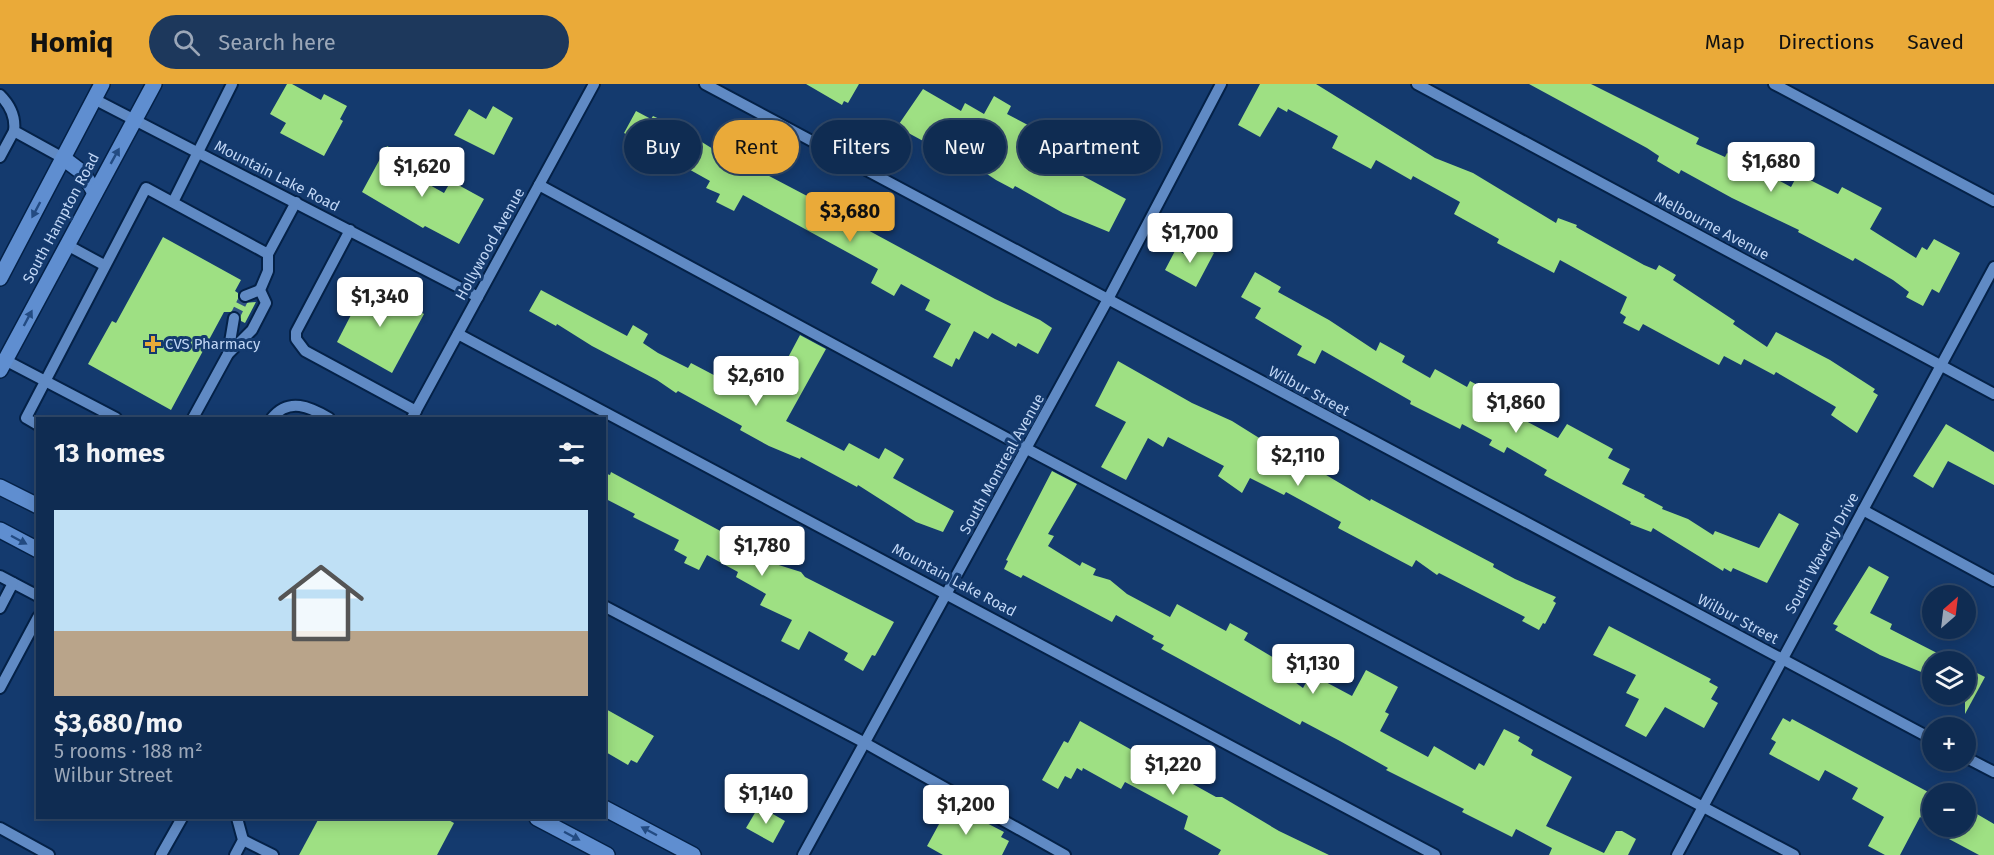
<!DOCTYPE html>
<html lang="en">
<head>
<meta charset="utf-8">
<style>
	body { margin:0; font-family:"Fira Sans",sans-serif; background:#1d385c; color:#f1f3f6; height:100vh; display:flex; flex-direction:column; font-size:22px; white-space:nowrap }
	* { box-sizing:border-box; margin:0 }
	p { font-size:20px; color:#9ba7b8 }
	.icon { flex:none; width:33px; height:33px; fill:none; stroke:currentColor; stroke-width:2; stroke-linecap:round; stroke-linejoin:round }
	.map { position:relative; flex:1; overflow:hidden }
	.sheet { position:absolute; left:36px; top:333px; width:570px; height:402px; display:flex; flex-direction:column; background:#0f2c52; border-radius:0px; box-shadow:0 3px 15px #0003,0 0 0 2px #2f4869 }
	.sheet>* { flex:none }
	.top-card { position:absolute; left:624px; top:36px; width:570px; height:54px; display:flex; gap:12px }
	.needle { width:39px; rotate:28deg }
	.controls { position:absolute; left:1922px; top:501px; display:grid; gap:12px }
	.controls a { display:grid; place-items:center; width:54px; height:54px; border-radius:50%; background:#0f2c52; box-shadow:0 3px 15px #0003,0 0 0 2px #2f4869; font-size:30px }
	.price { position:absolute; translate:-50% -51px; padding:0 14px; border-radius:6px; background:#fff; color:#222; font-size:20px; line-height:39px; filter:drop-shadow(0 2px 3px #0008) }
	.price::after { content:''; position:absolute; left:50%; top:36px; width:18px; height:14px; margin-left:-9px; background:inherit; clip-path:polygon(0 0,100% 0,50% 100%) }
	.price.on { background:#eaaa39; color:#111 }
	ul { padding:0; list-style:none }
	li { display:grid; align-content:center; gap:12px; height:318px; padding:0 18px }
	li+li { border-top:2px solid #2f4869 }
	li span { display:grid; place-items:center; height:186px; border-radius:0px; color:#555 }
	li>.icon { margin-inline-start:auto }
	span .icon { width:108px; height:108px; fill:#fffc; stroke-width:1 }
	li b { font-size:26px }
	h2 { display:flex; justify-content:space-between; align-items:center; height:72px; padding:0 18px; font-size:26px }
	.tag { padding:0 21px; border-radius:27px; background:#0f2c52; box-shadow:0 3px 15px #0003,0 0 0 2px #2f4869; font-size:21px; line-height:54px }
	.tag.on { background:#eaaa39; color:#111 }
	header { display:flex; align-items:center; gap:36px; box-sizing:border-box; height:84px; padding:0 30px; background:#eaaa39; color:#111 }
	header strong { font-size:28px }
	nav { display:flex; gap:33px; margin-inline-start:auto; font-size:21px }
	.search { width:420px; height:54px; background:#1d385c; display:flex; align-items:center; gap:15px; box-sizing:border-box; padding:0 21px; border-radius:33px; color:#9ba7b8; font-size:22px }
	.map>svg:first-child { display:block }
	.building { fill:#9ee083 }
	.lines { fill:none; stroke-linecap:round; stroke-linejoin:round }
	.minor-tunnel { stroke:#2e5182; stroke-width:10; stroke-dasharray:10 5; stroke-linecap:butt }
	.minor-casing { stroke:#042147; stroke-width:14 }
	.major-casing { stroke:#042147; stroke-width:18 }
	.minor { stroke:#608ac4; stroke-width:10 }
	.major { stroke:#5f8ed0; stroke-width:15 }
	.oneway { fill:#234b82 }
	.poi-dot { fill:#eaaa39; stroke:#143a6e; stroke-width:2 }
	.labels { text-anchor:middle; stroke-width:6; stroke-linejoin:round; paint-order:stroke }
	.street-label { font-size:15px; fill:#c0d6f5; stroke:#143a6e }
	.poi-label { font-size:15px; fill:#c0d6f5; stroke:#143a6e; text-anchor:start }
</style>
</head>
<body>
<header>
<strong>Homiq</strong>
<div class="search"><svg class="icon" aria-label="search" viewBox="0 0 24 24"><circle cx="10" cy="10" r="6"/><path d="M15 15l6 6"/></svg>Search here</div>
<nav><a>Map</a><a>Directions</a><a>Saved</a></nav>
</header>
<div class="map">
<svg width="1994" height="771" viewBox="0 0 1994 771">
	<rect width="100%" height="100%" fill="#143a6e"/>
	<g class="building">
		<path d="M 287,0 L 292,0 L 321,16 L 324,10 L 347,22 L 340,35 L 343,37 L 324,72 L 280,49 L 286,39 L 270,30 Z"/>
		<path d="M 806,0 L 859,0 L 848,19 L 844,17 L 842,21 Z"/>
		<path d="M 1260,0 L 1316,0 L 1435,74 L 1473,89 L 1556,139 L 1558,134 L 1577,141 L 1576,143 L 1644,181 L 1656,186 L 1659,181 L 1676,191 L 1673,196 L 1735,237 L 1733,240 L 1767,263 L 1776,248 L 1830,276 L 1875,305 L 1873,308 L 1878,311 L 1857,349 L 1831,331 L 1836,323 L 1776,288 L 1774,291 L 1744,275 L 1741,281 L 1724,272 L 1719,281 L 1643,240 L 1639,247 L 1623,239 L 1626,233 L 1620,229 L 1627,213 L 1560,176 L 1554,189 L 1497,159 L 1499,155 L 1454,130 L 1460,118 L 1413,92 L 1411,96 L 1376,76 L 1371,85 L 1332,64 L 1338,52 L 1288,25 L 1287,28 L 1278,23 L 1260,53 L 1238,41 Z"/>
		<path d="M 1529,0 L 1591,0 L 1699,54 L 1696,60 L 1725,73 L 1727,69 L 1791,103 L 1798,90 L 1838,110 L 1842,103 L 1882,124 L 1870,145 L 1916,174 L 1922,163 L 1927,166 L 1934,155 L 1960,169 L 1939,209 L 1932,205 L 1923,222 L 1906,213 L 1909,208 L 1893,196 L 1855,174 L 1853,177 L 1798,148 L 1799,146 L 1732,114 L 1681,86 L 1679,90 L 1657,77 L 1659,72 L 1647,64 Z"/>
		<path d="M 923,5 L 961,27 L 965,19 L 984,30 L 994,12 L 1011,22 L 1007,30 L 1045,50 L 1033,72 L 1062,88 L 1067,78 L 1086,88 L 1083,92 L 1126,115 L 1109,148 L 1063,129 L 1015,102 L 1013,105 L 996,96 L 933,54 L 925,58 L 901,45 L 903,42 L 899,40 Z"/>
		<path d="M 493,22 L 513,34 L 494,71 L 454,51 L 469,25 L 486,35 Z"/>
		<path d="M 636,27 L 651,35 L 653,32 L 681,45 L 729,75 L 731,72 L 828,123 L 863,146 L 864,144 L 995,215 L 1040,236 L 1052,244 L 1038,270 L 1018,259 L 1016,263 L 992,249 L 988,255 L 974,247 L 959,276 L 956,274 L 952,283 L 933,273 L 951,240 L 925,226 L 930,216 L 901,200 L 894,212 L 871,199 L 878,185 L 743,111 L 734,127 L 716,118 L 720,110 L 706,104 L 710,97 L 624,49 Z"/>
		<path d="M 387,62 L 409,74 L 403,86 L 444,109 L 451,97 L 484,115 L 459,160 L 425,142 L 423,144 L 362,108 Z"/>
		<path d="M 163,153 L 241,196 L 235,207 L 238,209 L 238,215 L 243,219 L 256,218 L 245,239 L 241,237 L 238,228 L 224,228 L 171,326 L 88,280 L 112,237 L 116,239 Z"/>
		<path d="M 1198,160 L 1214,169 L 1196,203 L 1165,186 L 1176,165 L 1184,170 L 1188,164 L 1194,167 Z"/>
		<path d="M 1255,188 L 1281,203 L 1278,208 L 1329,236 L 1376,267 L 1380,258 L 1405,272 L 1402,278 L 1430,294 L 1435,285 L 1467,303 L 1470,297 L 1492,309 L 1488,317 L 1558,354 L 1567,340 L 1613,365 L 1608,374 L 1630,385 L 1622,400 L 1645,411 L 1644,413 L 1663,423 L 1662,425 L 1688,435 L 1713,451 L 1715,447 L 1759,464 L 1779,429 L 1799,440 L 1767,499 L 1733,484 L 1731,488 L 1724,484 L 1723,487 L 1653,444 L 1651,448 L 1630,440 L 1631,438 L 1544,391 L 1547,386 L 1507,363 L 1504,369 L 1489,361 L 1492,356 L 1462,340 L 1460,345 L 1410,320 L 1411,317 L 1322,266 L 1315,280 L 1297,271 L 1302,262 L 1255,234 L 1261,224 L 1241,213 Z"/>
		<path d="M 368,198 L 424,230 L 392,289 L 337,258 Z"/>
		<path d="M 541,206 L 627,252 L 633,241 L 648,250 L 643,259 L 658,269 L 688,284 L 691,279 L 748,309 L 767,274 L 783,283 L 800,251 L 826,265 L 786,337 L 844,367 L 849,359 L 879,375 L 885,364 L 904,375 L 893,394 L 954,427 L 943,448 L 916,438 L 858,401 L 857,403 L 801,373 L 800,375 L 769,362 L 740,346 L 742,342 L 678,307 L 676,309 L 657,296 L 592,262 L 557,240 L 556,242 L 529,227 Z"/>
		<path d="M 1118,277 L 1192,319 L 1232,337 L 1314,388 L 1316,385 L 1370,417 L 1371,415 L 1494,480 L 1493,483 L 1515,495 L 1556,513 L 1553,517 L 1556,519 L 1545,540 L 1543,539 L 1539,546 L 1522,537 L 1525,533 L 1439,489 L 1437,491 L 1416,476 L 1412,483 L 1338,444 L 1341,438 L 1286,408 L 1284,411 L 1250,394 L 1242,409 L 1218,392 L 1224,382 L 1168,353 L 1163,363 L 1148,354 L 1126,396 L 1101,383 L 1126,338 L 1095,322 Z"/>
		<path d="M 1946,340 L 1994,368 L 1994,401 L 1948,377 L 1933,404 L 1913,392 Z"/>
		<path d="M 1052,387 L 1077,400 L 1048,450 L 1054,452 L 1048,462 L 1080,482 L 1082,478 L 1096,485 L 1093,491 L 1110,496 L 1127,510 L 1170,533 L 1177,520 L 1226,547 L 1230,539 L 1248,549 L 1244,556 L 1281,578 L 1277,585 L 1303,604 L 1309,593 L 1320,599 L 1322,596 L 1352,612 L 1366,586 L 1398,603 L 1385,628 L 1389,630 L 1380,647 L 1428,673 L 1434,662 L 1475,686 L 1479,679 L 1484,682 L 1504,645 L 1520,653 L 1518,657 L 1533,666 L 1531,671 L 1572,693 L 1546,742 L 1604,769 L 1616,747 L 1622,747 L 1636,755 L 1628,771 L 1549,771 L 1552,764 L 1516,745 L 1512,753 L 1462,728 L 1464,725 L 1386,686 L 1388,684 L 1340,657 L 1302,637 L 1300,641 L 1176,573 L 1161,565 L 1164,561 L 1152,555 L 1154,552 L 1116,531 L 1112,538 L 1023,491 L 1021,494 L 1004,485 L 1008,477 L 1006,476 Z"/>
		<path d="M 611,388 L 763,470 L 760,475 L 801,488 L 805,493 L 894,538 L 875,572 L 872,571 L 863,587 L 844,576 L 848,569 L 809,547 L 799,566 L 781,557 L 792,536 L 760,521 L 766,510 L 736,493 L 738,488 L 707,471 L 699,486 L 684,479 L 687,473 L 674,466 L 679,456 L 633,433 L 635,430 L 604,414 L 604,389 L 610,391 Z"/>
		<path d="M 1869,482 L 1889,493 L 1870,529 L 1892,540 L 1890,545 L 1937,569 L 1926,590 L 1880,571 L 1835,546 L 1838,542 L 1833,540 Z"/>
		<path d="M 1609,542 L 1711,595 L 1709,598 L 1718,603 L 1711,615 L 1718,619 L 1704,644 L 1665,623 L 1646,653 L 1625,642 L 1639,615 L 1626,609 L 1636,591 L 1593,571 Z"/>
		<path d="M 1965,583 L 1985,593 L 1965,630 Z"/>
		<path d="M 604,624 L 654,652 L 637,679 L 631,676 L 628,681 L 604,667 Z"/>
		<path d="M 1783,634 L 1790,638 L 1792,635 L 1932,710 L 1932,740 L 1920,733 L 1900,771 L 1885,771 L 1868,762 L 1884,733 L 1852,715 L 1858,704 L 1825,686 L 1819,697 L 1769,670 L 1776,658 L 1771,655 Z"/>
		<path d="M 1080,637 L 1216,713 L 1222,713 L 1279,747 L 1329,771 L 1218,771 L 1221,766 L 1184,745 L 1188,732 L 1125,698 L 1121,705 L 1083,684 L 1082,687 L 1077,684 L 1071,695 L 1065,692 L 1058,705 L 1042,696 L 1064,657 L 1068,659 Z"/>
		<path d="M 950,720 L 1004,748 L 1001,753 L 1009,757 L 1002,771 L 943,771 L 927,762 Z"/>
		<path d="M 759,722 L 785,737 L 773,759 L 746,744 Z"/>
		<path d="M 1965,723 L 1994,740 L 1994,771 L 1979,771 L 1949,755 L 1956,742 L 1965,742 Z"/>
		<path d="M 319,734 L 445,734 L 454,739 L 437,771 L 299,771 Z"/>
	</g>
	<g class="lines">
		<path class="minor-tunnel" d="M 234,234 L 245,212"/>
		<defs>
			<g id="minor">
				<path d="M 705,0 L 1932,655"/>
				<path d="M 1417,0 L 1994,310"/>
				<path d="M 1774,0 L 1994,117"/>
				<path d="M 0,11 C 10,21 16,32 14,47 L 63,74"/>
				<path d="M 94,15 L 478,213"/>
				<path d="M 0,73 L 14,47"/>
				<path d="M 539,101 L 1027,365 L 1794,771"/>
				<path d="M 173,118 L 232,0"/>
				<path d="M 350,146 L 296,248 L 296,255 L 305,267 L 416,327"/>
				<path d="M 67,161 L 104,181"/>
				<path d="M 245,212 L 260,206"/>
				<path d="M 458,250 L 1435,771"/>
				<path d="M 228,270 L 234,234"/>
				<path d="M 5,276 L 116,334"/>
				<path d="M 193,334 L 228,270 L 252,246 L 266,219 L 260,206 L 268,187 L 268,170"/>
				<path d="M 272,334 C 289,313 310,323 329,334"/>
				<path d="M 412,334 L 594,0"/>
				<path d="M 38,341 L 26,334 L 146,104 L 268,170 L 296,118"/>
				<path d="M 1863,426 L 1994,497"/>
				<path d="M 0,492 L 38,512"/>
				<path d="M 604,522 L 865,659 L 1065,771"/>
				<path d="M 0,524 L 13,499"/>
				<path d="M 0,604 L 38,533"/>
				<path d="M 1965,673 L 1994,688"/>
				<path d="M 0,744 L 49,771"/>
				<path d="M 243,756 L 273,771"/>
				<path d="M 161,771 L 182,734"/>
				<path d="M 235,771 L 243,756 L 237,734"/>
				<path d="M 803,771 L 1107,217 L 1221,0"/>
				<path d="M 1677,771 L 1994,183"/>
			</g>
			<g id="major">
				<path d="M 63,74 L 83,89 L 95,109"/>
				<path d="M 0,194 L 102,0"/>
				<path d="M 0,286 L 154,0"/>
				<path d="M 0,403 L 38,422"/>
				<path d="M 0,446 L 38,466"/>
				<path d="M 604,724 L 693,771"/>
				<path d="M 537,734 L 607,771"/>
			</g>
		</defs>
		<use href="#minor" class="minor-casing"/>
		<use href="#major" class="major-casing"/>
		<use href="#minor" class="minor"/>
		<use href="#major" class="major"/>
	</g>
	<defs><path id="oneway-solid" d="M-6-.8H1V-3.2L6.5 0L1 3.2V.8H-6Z" transform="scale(1.5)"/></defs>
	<g class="oneway">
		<use href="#oneway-solid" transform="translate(115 72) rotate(-61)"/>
		<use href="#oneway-solid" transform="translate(36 126) rotate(118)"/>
		<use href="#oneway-solid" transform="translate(28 234) rotate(-62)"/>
		<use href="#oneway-solid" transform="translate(19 456) rotate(28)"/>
		<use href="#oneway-solid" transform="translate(649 747) rotate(-152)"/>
		<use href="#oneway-solid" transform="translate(572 752) rotate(28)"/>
	</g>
	<path class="poi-dot" d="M150 251h6v6h6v6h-6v6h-6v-6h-6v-6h6z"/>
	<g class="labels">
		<g class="street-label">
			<text transform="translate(277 92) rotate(27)" y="5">Mountain Lake Road</text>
			<text transform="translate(61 134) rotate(-62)" y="5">South Hampton Road</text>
			<text transform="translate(1712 142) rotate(28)" y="5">Melbourne Avenue</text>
			<text transform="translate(490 160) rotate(-61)" y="5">Hollywood Avenue</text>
			<text transform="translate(1309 307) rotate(28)" y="5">Wilbur Street</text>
			<text transform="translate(1002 380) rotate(-61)" y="5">South Montreal Avenue</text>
			<text transform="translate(1822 469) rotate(-61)" y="5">South Waverly Drive</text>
			<text transform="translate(954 496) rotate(28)" y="5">Mountain Lake Road</text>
			<text transform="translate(1738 535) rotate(28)" y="5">Wilbur Street</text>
		</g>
		<g class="poi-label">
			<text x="165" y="265">CVS Pharmacy</text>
		</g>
	</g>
</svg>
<div class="controls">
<a><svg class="needle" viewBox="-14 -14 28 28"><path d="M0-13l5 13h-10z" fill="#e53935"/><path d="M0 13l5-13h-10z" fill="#9ba7b8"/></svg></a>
<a><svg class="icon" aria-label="layers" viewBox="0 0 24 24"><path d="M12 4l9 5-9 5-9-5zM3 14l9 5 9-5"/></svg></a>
<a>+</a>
<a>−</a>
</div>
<b class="price" style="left:1771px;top:109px">$1,680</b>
<b class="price" style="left:422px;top:114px">$1,620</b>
<b class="price on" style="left:850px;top:159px">$3,680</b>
<b class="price" style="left:1190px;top:180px">$1,700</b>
<b class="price" style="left:380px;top:244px">$1,340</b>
<b class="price" style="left:756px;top:323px">$2,610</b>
<b class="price" style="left:1516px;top:350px">$1,860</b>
<b class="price" style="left:1298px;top:403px">$2,110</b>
<b class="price" style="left:762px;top:493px">$1,780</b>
<b class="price" style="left:1313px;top:611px">$1,130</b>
<b class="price" style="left:1173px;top:712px">$1,220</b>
<b class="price" style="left:766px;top:741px">$1,140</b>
<b class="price" style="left:966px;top:752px">$1,200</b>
<div class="top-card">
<a class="tag">Buy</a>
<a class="tag on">Rent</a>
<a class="tag">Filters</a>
<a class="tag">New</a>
<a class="tag">Apartment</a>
</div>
<section class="sheet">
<h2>13 homes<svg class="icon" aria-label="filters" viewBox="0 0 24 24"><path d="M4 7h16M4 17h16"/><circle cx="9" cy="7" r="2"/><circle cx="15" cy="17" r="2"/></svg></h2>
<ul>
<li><span style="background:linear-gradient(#bfe0f5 65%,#b9a48a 0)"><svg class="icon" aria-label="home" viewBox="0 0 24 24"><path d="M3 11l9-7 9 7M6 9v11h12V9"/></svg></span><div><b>$3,680/mo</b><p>5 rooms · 188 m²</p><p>Wilbur Street</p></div></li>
</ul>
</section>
</div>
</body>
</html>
